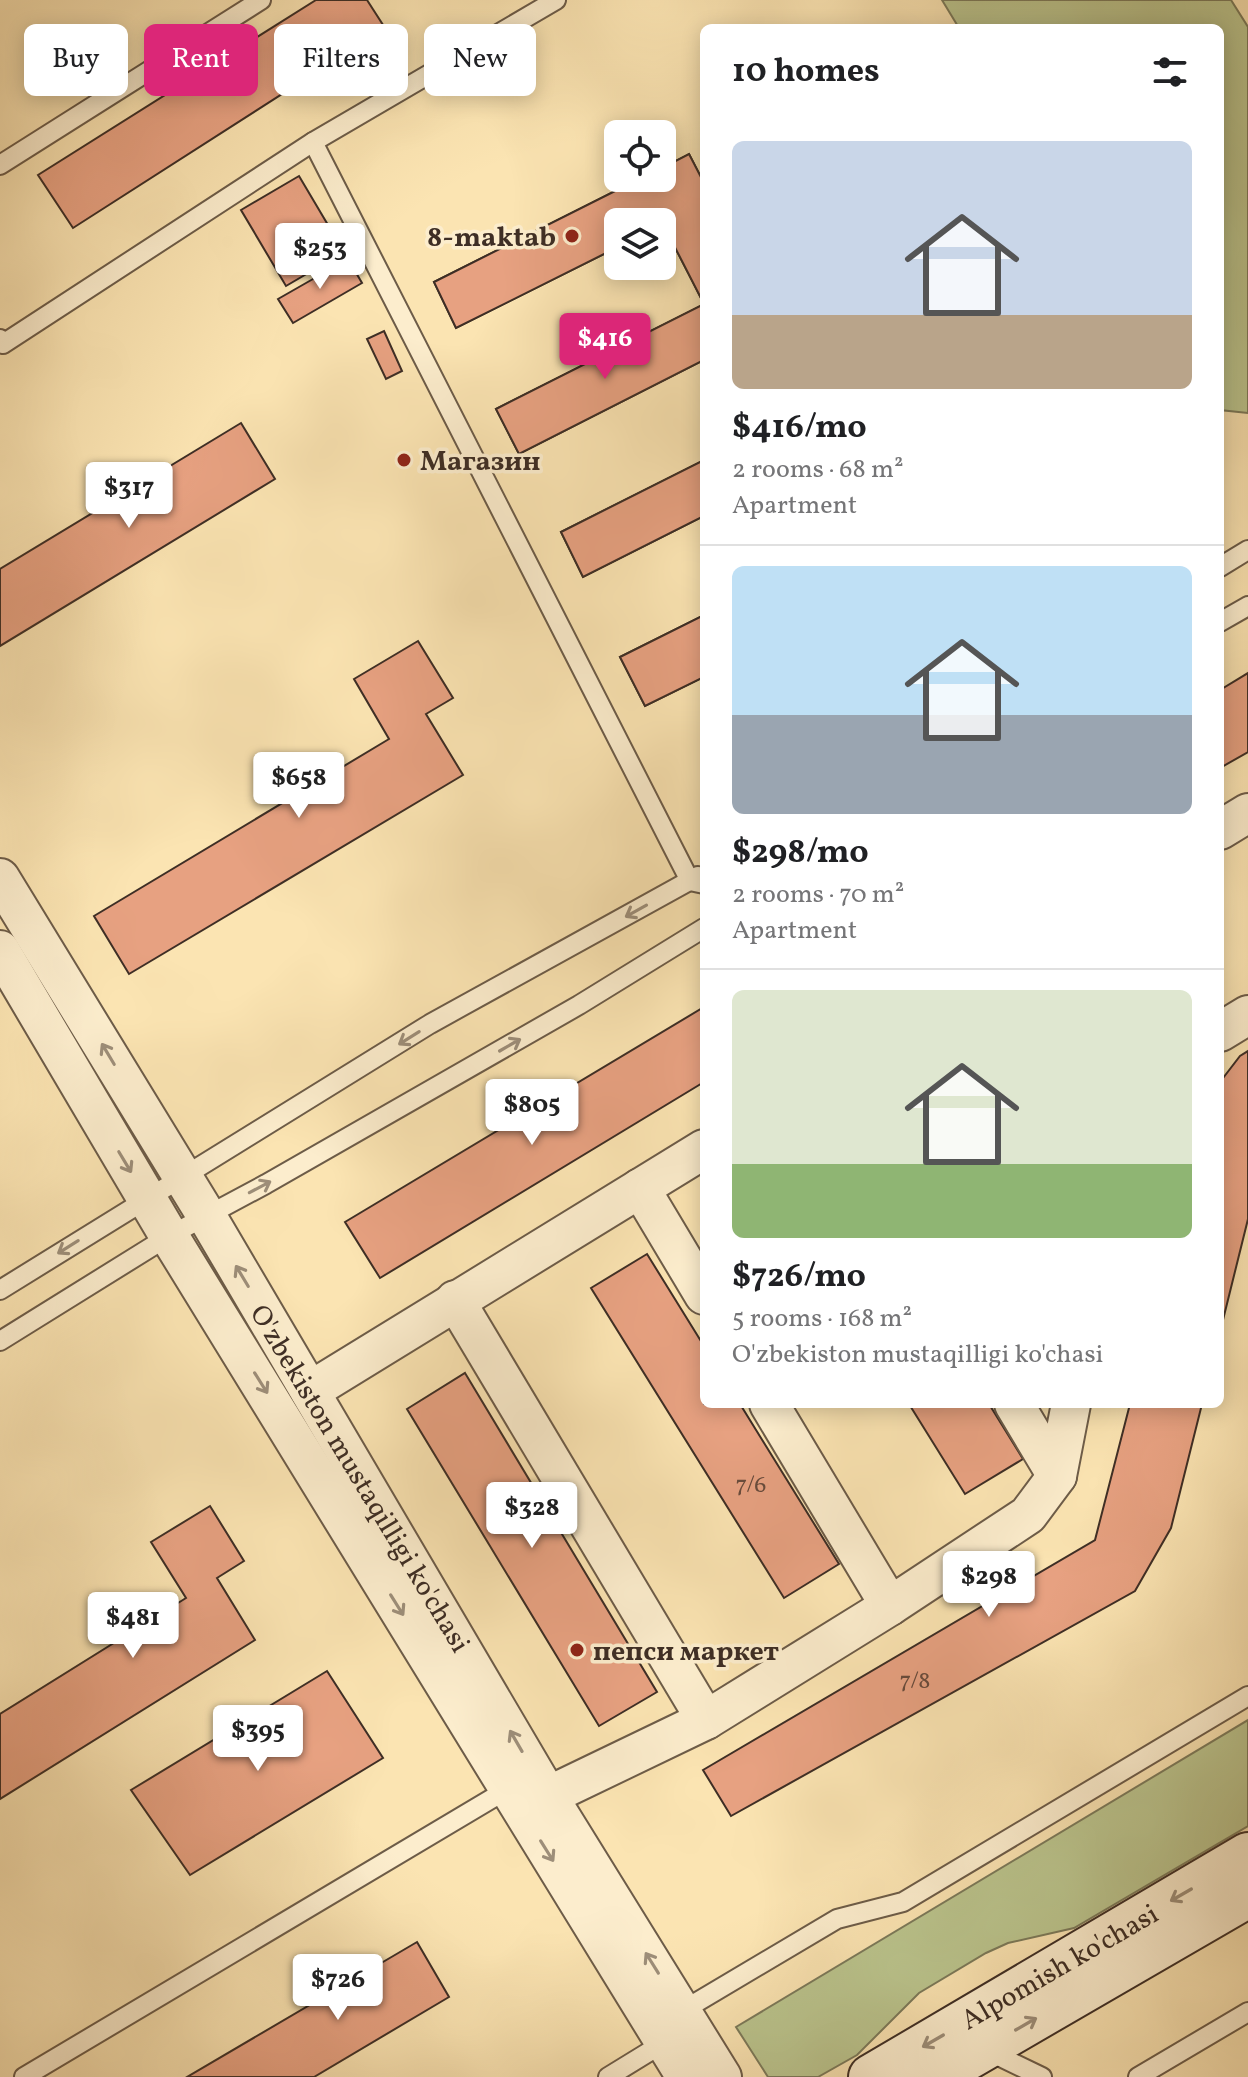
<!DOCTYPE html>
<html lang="en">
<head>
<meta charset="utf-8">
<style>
	body { margin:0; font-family:Vollkorn,serif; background:#f6f6f6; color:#202124; height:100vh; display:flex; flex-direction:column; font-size:30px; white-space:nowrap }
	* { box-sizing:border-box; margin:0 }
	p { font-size:26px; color:#757577 }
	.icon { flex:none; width:44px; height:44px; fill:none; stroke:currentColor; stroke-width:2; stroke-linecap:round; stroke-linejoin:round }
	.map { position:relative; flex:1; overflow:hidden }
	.panel { position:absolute; left:700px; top:24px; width:524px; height:1384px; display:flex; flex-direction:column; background:#fff; border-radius:12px; box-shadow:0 4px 20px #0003 }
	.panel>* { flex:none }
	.top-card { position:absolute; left:24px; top:24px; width:556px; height:72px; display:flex; gap:16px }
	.tools { position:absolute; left:604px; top:120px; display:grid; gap:16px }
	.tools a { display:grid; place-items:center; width:72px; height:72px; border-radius:12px; background:#fff; box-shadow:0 4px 20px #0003; font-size:40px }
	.price { position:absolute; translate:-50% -68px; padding:0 18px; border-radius:8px; background:#fff; color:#222; font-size:26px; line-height:52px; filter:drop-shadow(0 2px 4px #0008) }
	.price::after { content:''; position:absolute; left:50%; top:48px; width:24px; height:18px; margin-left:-12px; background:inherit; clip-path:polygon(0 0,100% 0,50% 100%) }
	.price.active { background:#db2777; color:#fff }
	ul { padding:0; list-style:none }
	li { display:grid; align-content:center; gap:16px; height:424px; padding:0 32px }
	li+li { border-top:2px solid #e0e0e0 }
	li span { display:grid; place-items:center; height:248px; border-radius:12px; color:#555 }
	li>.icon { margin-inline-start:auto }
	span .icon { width:144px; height:144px; fill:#fffc; stroke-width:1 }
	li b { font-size:34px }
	h2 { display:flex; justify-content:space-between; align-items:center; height:96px; padding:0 32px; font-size:34px }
	.chip { padding:0 28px; border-radius:12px; background:#fff; box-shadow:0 4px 20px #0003; font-size:28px; line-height:72px }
	.chip.active { background:#db2777; color:#fff }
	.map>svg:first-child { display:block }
	.green { fill:#bbc58e; stroke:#7c7a5a; stroke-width:2 }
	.building { fill:#e7a181; stroke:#3e2e25; stroke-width:2 }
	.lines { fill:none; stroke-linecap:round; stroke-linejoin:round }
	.lane-casing { stroke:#6d5c48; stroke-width:22 }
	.street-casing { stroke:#6d5c48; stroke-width:42 }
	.secondary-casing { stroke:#3e2e25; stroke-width:48 }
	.lane { stroke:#fcedcd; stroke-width:18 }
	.street { stroke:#fcedcd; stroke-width:38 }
	.secondary { stroke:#fcedcd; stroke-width:44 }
	.oneway { stroke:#9d8e79 }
	.poi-dot { fill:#8f2418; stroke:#fcedcd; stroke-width:3 }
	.labels { text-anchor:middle; stroke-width:7; stroke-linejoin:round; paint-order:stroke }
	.number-label { font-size:24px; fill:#684b3c }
	.poi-label { font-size:28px; font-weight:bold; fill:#3e2e25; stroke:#fcedcd; text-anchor:start }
	.street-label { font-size:28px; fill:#3e2e25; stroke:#fcedcd }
</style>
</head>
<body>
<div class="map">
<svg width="1248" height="2077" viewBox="0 0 1248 2077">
	<rect width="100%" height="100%" fill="#fbe4b2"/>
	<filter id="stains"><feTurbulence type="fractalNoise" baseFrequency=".0025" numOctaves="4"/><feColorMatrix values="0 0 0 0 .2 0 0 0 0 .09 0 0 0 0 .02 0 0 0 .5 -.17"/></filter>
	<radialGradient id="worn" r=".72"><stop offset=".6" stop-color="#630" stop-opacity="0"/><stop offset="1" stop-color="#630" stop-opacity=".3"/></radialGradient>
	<g class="green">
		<path d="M 942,0 L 1231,0 L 1248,27 L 1248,413 L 1220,410 L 1220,28 L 959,28 Z"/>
		<path d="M 1248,1720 L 1248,1826 L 1074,1928 L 1008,1943 L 986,1953 L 919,1993 L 857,2055 L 818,2077 L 768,2077 L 736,2027 Z"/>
	</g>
	<g class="building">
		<path d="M 316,0 L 367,0 L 385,28 L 73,228 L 38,175 Z"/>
		<path d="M 689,154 L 704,183 L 704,304 L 662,222 L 618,222 L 618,247 L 456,328 L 434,282 L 641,178 L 662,178 L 662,168 Z"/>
		<path d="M 689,154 L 704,183 L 704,304 L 662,222 L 618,222 L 618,247 L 456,328 L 434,282 L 641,178 L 662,178 L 662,168 Z"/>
		<path d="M 299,176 L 344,252 L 286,286 L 241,210 Z"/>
		<path d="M 348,259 L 362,283 L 293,323 L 278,299 Z"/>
		<path d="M 704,304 L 704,360 L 519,454 L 496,409 Z"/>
		<path d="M 704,304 L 704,360 L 519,454 L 496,409 Z"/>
		<path d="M 384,331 L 402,371 L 386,379 L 367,339 Z"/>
		<path d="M 241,423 L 275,479 L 0,646 L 0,569 Z"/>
		<path d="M 704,460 L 704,516 L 583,577 L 561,532 Z"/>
		<path d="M 704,460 L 704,516 L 583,577 L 561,532 Z"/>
		<path d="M 704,615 L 704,677 L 645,706 L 620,657 Z"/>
		<path d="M 704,615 L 704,677 L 645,706 L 620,657 Z"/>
		<path d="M 418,641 L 453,698 L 426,714 L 463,775 L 129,974 L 94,916 L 389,739 L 354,679 Z"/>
		<path d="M 1248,673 L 1248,752 L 1220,768 L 1220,690 Z"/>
		<path d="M 704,1007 L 704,1082 L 380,1278 L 345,1222 Z"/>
		<path d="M 1248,1051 L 1248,1219 L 1220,1332 L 1220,1082 L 1240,1056 Z"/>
		<path d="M 647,1254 L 704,1346 L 704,1404 L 740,1404 L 839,1564 L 784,1598 L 591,1288 Z"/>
		<path d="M 465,1373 L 657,1692 L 599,1726 L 407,1409 Z"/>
		<path d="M 909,1404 L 989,1404 L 1023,1459 L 965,1494 Z"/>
		<path d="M 1130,1404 L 1202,1404 L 1171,1528 L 1135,1591 L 731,1816 L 703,1770 L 1095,1540 Z"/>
		<path d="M 210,1506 L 244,1561 L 217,1578 L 255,1640 L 0,1799 L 0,1714 L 186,1598 L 151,1542 Z"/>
		<path d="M 327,1671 L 383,1758 L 190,1875 L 131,1790 Z"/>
		<path d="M 417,1942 L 449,1997 L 314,2077 L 187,2077 Z"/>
	</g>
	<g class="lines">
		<defs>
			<g id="lane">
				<path d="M 313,142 L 690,881 L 704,884"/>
				<path d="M 0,165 L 261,0"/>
				<path d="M 0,339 L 3,344 L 313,142 L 556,0"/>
				<path d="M 1220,567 L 1248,550"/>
				<path d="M 1220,622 L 1248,606"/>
				<path d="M 0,1290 L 430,1024 L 698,876"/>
				<path d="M 0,1341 L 169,1236 L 266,1184 L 579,1005 L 704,928"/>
				<path d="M 682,2011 L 837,1919 L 903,1902 L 1248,1696"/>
				<path d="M 986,2050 L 1042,2077"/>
				<path d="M 24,2077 L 508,1789"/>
				<path d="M 608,2077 L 665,2042"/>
				<path d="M 1138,2077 L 1248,2012"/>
			</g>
			<g id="street">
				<path d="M 1220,830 L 1248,813"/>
				<path d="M 0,878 L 206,1215 L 548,1796 L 722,2077"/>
				<path d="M 0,950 L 169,1236 L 686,2077"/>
				<path d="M 1220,1032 L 1248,1015"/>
				<path d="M 640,1188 L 704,1295"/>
				<path d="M 455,1300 L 706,1720"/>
				<path d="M 310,1391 L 704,1149"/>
				<path d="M 769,1404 L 890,1606"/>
				<path d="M 1014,1404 L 1057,1476"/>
				<path d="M 548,1796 L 706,1720 L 890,1606 L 1028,1515 L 1057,1476 L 1071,1404"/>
			</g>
			<g id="secondary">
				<path d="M 871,2077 L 1248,1855"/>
				<path d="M 934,2077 L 1248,1895"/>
			</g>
		</defs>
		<use href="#lane" class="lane-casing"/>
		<use href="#street" class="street-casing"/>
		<use href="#secondary" class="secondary-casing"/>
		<use href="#lane" class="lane"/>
		<use href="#street" class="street"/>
		<use href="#secondary" class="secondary"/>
	</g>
	<defs><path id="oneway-shaft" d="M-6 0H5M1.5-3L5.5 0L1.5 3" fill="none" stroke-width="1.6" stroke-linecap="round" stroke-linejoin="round" transform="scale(2)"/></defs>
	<g class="oneway">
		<use href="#oneway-shaft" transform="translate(636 911) rotate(151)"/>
		<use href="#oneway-shaft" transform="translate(409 1038) rotate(148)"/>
		<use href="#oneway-shaft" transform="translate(510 1045) rotate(-30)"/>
		<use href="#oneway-shaft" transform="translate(108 1054) rotate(-121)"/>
		<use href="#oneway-shaft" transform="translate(125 1162) rotate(59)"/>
		<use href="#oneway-shaft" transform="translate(260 1187) rotate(-28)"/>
		<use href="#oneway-shaft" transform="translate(68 1247) rotate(148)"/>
		<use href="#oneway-shaft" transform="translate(242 1276) rotate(-121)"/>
		<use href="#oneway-shaft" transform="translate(261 1383) rotate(58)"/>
		<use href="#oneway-shaft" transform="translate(397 1605) rotate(58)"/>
		<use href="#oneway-shaft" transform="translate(516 1741) rotate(-120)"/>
		<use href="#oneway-shaft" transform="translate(547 1851) rotate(58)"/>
		<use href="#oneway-shaft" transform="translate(1181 1895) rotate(150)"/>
		<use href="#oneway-shaft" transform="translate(652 1963) rotate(-122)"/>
		<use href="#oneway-shaft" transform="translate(1026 2024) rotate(-30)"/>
		<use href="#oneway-shaft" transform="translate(933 2041) rotate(150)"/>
	</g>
	<g class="poi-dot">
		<circle cx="572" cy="236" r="8"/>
		<circle cx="404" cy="460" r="8"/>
		<circle cx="577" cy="1650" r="8"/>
	</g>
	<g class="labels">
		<g class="number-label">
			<text x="751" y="1492">7/6</text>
			<text x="915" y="1688">7/8</text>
		</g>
		<g class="poi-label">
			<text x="556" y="246" text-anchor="end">8-maktab</text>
			<text x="420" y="470">Магазин</text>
			<text x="593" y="1660">пепси маркет</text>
		</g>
		<g class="street-label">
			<text transform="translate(361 1478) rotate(59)" y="10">O'zbekiston mustaqilligi ko'chasi</text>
			<text transform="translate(1059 1966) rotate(-30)" y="10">Alpomish ko'chasi</text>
		</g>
	</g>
	<rect width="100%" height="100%" filter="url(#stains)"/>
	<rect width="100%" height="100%" fill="url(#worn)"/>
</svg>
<div class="tools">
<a><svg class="icon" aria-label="locate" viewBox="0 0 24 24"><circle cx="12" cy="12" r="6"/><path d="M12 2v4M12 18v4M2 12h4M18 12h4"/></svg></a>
<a><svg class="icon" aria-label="layers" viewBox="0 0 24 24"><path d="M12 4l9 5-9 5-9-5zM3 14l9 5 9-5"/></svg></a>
</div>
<b class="price" style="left:320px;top:291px">$253</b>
<b class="price active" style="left:605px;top:381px">$416</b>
<b class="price" style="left:129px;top:530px">$317</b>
<b class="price" style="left:299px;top:820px">$658</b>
<b class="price" style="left:532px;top:1147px">$805</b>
<b class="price" style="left:532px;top:1550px">$328</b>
<b class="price" style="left:989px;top:1619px">$298</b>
<b class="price" style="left:133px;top:1660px">$481</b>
<b class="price" style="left:258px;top:1773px">$395</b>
<b class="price" style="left:338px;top:2022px">$726</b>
<div class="top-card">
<a class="chip">Buy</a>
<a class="chip active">Rent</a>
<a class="chip">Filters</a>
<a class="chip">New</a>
</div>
<section class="panel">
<h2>10 homes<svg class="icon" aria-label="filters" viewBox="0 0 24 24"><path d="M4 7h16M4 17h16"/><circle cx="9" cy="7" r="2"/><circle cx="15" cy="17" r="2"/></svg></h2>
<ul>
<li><span style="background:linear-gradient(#c9d6e8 70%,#b9a48a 0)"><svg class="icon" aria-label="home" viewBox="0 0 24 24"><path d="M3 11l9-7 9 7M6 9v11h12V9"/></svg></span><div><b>$416/mo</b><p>2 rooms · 68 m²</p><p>Apartment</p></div></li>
<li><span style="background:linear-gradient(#bfe0f5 60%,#9aa5b1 0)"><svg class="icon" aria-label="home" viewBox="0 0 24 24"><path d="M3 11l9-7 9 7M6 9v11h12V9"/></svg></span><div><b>$298/mo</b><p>2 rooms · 70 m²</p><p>Apartment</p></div></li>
<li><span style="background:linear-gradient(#dfe7d0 70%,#8fb573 0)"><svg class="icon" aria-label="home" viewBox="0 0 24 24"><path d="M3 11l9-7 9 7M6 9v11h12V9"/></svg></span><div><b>$726/mo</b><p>5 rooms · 168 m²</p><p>O'zbekiston mustaqilligi ko'chasi</p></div></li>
</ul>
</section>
</div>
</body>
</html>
